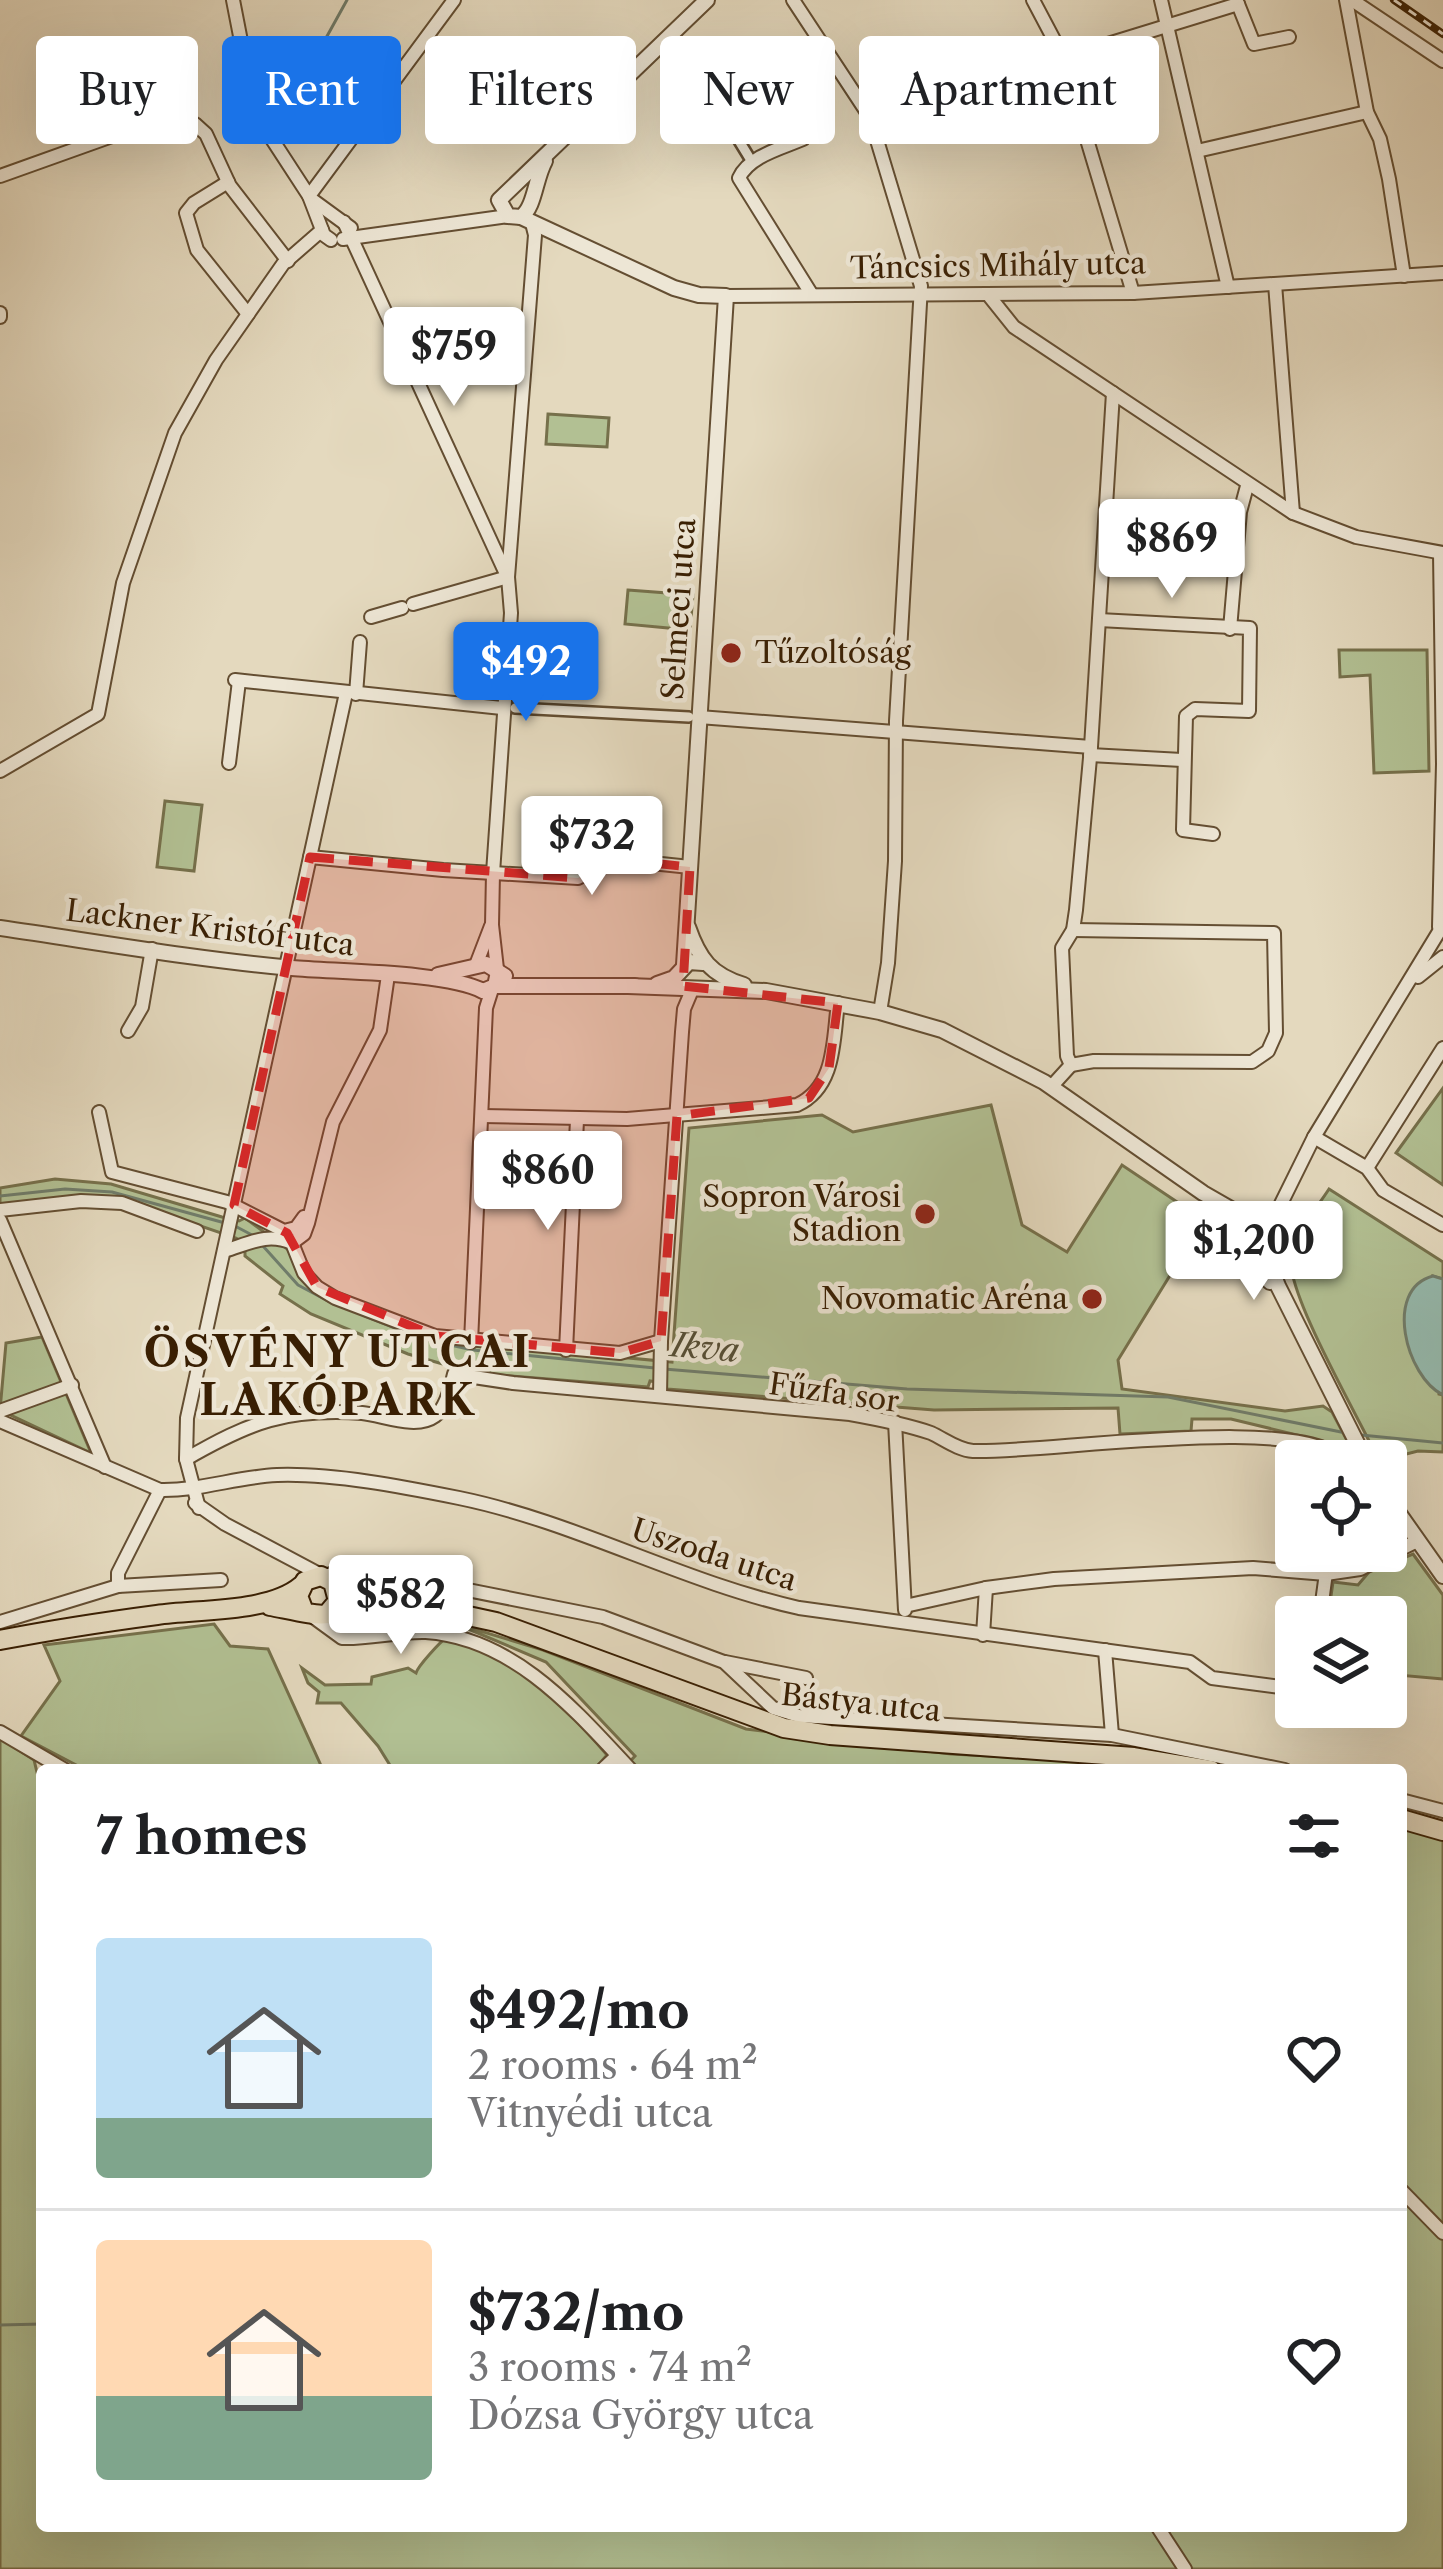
<!DOCTYPE html>
<html lang="en">
<head>
<meta charset="utf-8">
<style>
	body { margin:0; font-family:"Libre Caslon Text",serif; background:#f2f2f2; color:#202124; height:100vh; display:flex; flex-direction:column; font-size:45px; white-space:nowrap }
	* { box-sizing:border-box; margin:0 }
	p { font-size:39px; color:#757577 }
	.icon { flex:none; width:66px; height:66px; fill:none; stroke:currentColor; stroke-width:2; stroke-linecap:round; stroke-linejoin:round }
	.map { position:relative; flex:1; overflow:hidden }
	.sheet { position:absolute; left:36px; top:1764px; width:1371px; height:768px; display:flex; flex-direction:column; background:#fff; border-radius:12px; box-shadow:0 12px 48px #0002 }
	.sheet>* { flex:none }
	.banner { position:absolute; left:36px; top:36px; width:1371px; height:108px; display:flex; gap:24px }
	.tools { position:absolute; left:1275px; top:1440px; display:grid; gap:24px }
	.tools a { display:grid; place-items:center; width:132px; height:132px; border-radius:12px; background:#fff; box-shadow:0 12px 48px #0002; font-size:60px }
	.price { position:absolute; translate:-50% -102px; padding:0 27px; border-radius:12px; background:#fff; color:#222; font-size:39px; line-height:78px; filter:drop-shadow(0 3px 6px #0008) }
	.price::after { content:''; position:absolute; left:50%; top:72px; width:36px; height:27px; margin-left:-18px; background:inherit; clip-path:polygon(0 0,100% 0,50% 100%) }
	.price.selected { background:#1a73e8; color:#fff }
	ul { padding:0; list-style:none }
	li { display:flex; align-items:center; gap:36px; height:300px; padding:0 60px }
	li+li { border-top:3px solid #e0e0e0 }
	li span { display:grid; place-items:center; flex:none; width:336px; height:240px; border-radius:12px; color:#555 }
	li>.icon { margin-inline-start:auto }
	span .icon { width:144px; height:144px; fill:#fffc; stroke-width:1 }
	li b { font-size:51px }
	h2 { display:flex; justify-content:space-between; align-items:center; height:144px; padding:0 60px; font-size:51px }
	.tag { padding:0 42px; border-radius:12px; background:#fff; box-shadow:0 12px 48px #0002; font-size:42px; line-height:108px }
	.tag.selected { background:#1a73e8; color:#fff }
	.map>svg:first-child { display:block }
	.green { fill:#b2c093; stroke:#76704b; stroke-width:3 }
	.water { fill:#95baae; stroke:#707c6a; stroke-width:3 }
	.lines { fill:none; stroke-linecap:round; stroke-linejoin:round }
	.stream { stroke:#707c6a; stroke-width:3 }
	.pedestrian-casing { stroke:#644e32; stroke-width:14 }
	.minor-casing { stroke:#644e32; stroke-width:16 }
	.tertiary-casing { stroke:#644e32; stroke-width:18 }
	.primary-casing { stroke:#391f03; stroke-width:22 }
	.pedestrian { stroke:#ede6d5; stroke-width:9 }
	.minor { stroke:#ede6d5; stroke-width:12 }
	.tertiary { stroke:#ede6d5; stroke-width:14 }
	.primary { stroke:#e4d9be; stroke-width:18 }
	.rail-casing { stroke:#391f03; stroke-width:8 }
	.rail { stroke:#ede6d5; stroke-width:3; stroke-dasharray:9; stroke-linecap:butt }
	.marked { fill:#d62828; fill-opacity:0.2; stroke:#d62828; stroke-width:9; stroke-dasharray:24 15; stroke-linejoin:round }
	.poi-dot { fill:#8f2418; stroke:#ede6d5; stroke-width:4.5 }
	.labels { text-anchor:middle; stroke-width:9; stroke-linejoin:round; paint-order:stroke }
	.street-label { font-size:30px; fill:#391f03; stroke:#ede6d5 }
	.poi-label { font-size:30px; fill:#391f03; stroke:#ede6d5; text-anchor:end }
	.water-label { font-size:33px; font-style:italic; fill:#554e36; stroke:#ede6d5 }
	.district-label { font-size:42px; font-weight:bold; letter-spacing:3px; fill:#391f03; stroke:#ede6d5 }
</style>
</head>
<body>
<div class="map">
<svg width="1443" height="2569" viewBox="0 0 1443 2569">
	<rect width="100%" height="100%" fill="#e4d9be"/>
	<filter id="stains"><feTurbulence type="fractalNoise" baseFrequency=".00167" numOctaves="4"/><feColorMatrix values="0 0 0 0 .2 0 0 0 0 .09 0 0 0 0 .02 0 0 0 .5 -.17"/></filter>
	<radialGradient id="worn" r=".72"><stop offset=".6" stop-color="#630" stop-opacity="0"/><stop offset="1" stop-color="#630" stop-opacity=".3"/></radialGradient>
	<g class="green">
		<path d="M 548,414 L 609,418 L 607,447 L 546,444 Z"/>
		<path d="M 628,590 L 693,595 L 690,630 L 625,624 Z"/>
		<path d="M 1339,650 L 1427,650 L 1429,771 L 1374,773 L 1370,675 L 1340,677 Z"/>
		<path d="M 165,801 L 202,805 L 194,871 L 157,867 Z"/>
		<path d="M 1443,1088 L 1443,1185 L 1396,1153 Z"/>
		<path d="M 991,1105 L 1022,1225 L 1067,1252 L 1122,1165 L 1204,1220 L 1118,1360 L 1122,1389 L 1285,1411 L 1323,1406 L 1332,1412 L 1351,1448 L 1231,1419 L 1192,1419 L 1191,1431 L 1120,1434 L 1118,1408 L 934,1410 L 667,1389 L 665,1383 L 650,1381 L 648,1387 L 474,1373 L 408,1354 L 311,1314 L 280,1294 L 283,1286 L 245,1256 L 245,1244 L 236,1238 L 122,1199 L 0,1206 L 0,1188 L 55,1179 L 111,1184 L 222,1217 L 239,1221 L 245,1218 L 290,1251 L 318,1289 L 445,1337 L 480,1344 L 672,1362 L 689,1128 L 822,1115 L 853,1132 Z"/>
		<path d="M 1329,1189 L 1443,1262 L 1443,1279 L 1433,1276 L 1439,1394 L 1443,1395 L 1443,1452 L 1418,1451 L 1379,1461 C 1361,1421 1283,1289 1291,1254 C 1295,1232 1317,1208 1329,1189 Z"/>
		<path d="M 42,1337 L 91,1453 L 0,1410 L 6,1343 Z"/>
		<path d="M 1413,1554 L 1443,1595 L 1443,1679 L 1386,1674 L 1386,1617 L 1328,1617 L 1333,1582 L 1358,1585 L 1369,1572 Z"/>
		<path d="M 454,1623 L 543,1650 L 746,1729 L 951,1754 L 1155,1765 L 1179,1770 L 622,1770 L 635,1756 L 546,1662 Z"/>
		<path d="M 214,1624 L 230,1646 L 268,1649 L 323,1770 L 79,1770 L 78,1766 L 21,1736 L 60,1681 L 44,1645 Z"/>
		<path d="M 447,1637 C 522,1662 557,1697 607,1755 L 594,1770 L 393,1770 L 378,1746 L 341,1703 L 317,1703 L 319,1692 L 308,1683 L 302,1668 L 325,1685 L 371,1684 L 372,1677 L 408,1668 L 416,1673 C 418,1666 440,1642 447,1637 Z"/>
		<path d="M 0,1738 L 34,1760 L 42,1793 L 42,2526 L 1401,2526 L 1401,1826 L 1443,1837 L 1443,2569 L 0,2569 Z"/>
	</g>
	<path class="water" d="M 1433,1276 L 1443,1279 L 1443,1395 C 1406,1377 1383,1289 1433,1276 Z"/>
	<g class="lines">
		<g class="stream">
			<path d="M 310,87 L 326,38 L 347,0"/>
			<path d="M 0,1196 L 65,1189 L 112,1192 L 225,1223"/>
			<path d="M 235,1226 L 252,1235"/>
			<path d="M 263,1246 L 298,1285 L 328,1301"/>
			<path d="M 365,1316 L 423,1339 L 473,1350 L 655,1368"/>
			<path d="M 664,1369 L 907,1389 L 1168,1397 L 1346,1433"/>
			<path d="M 1361,1435 L 1443,1443"/>
			<path d="M 0,2325 L 42,2324"/>
		</g>
		<defs>
			<g id="pedestrian">
				<path d="M 678,41 L 752,162"/>
				<path d="M 515,708 L 689,717"/>
			</g>
			<g id="minor">
				<path d="M 233,0 L 255,113 L 309,196 L 324,235 L 331,240"/>
				<path d="M 793,0 L 870,117 L 921,286 L 896,721 L 895,861 L 888,963 L 880,1012"/>
				<path d="M 1033,0 L 1061,53 L 1133,293"/>
				<path d="M 1161,0 L 1228,287"/>
				<path d="M 1346,0 L 1367,112 L 1380,139 L 1389,179 L 1404,276"/>
				<path d="M 1352,0 L 1443,61"/>
				<path d="M 1238,4 L 1254,44 L 1289,37"/>
				<path d="M 870,117 L 1238,4"/>
				<path d="M 803,139 C 782,148 749,156 739,178 L 812,295"/>
				<path d="M 1197,151 L 1367,112"/>
				<path d="M 0,176 L 112,136 L 195,124 L 206,134 L 230,186 L 288,261"/>
				<path d="M 228,182 L 194,203 L 186,213 L 197,250 L 248,314"/>
				<path d="M 309,196 L 454,0"/>
				<path d="M 314,201 L 351,228"/>
				<path d="M 344,222 L 507,576"/>
				<path d="M 343,239 L 508,216"/>
				<path d="M 1275,284 L 1293,513"/>
				<path d="M 726,296 L 1133,293 L 1443,273"/>
				<path d="M 990,297 L 1014,327 L 1293,513 L 1356,537 L 1443,553"/>
				<path d="M 0,313 L 0,317"/>
				<path d="M 413,604 L 508,577"/>
				<path d="M 371,617 L 402,608"/>
				<path d="M 1099,620 L 1250,628 L 1249,711 L 1195,709 L 1186,716 L 1183,830 L 1213,834"/>
				<path d="M 1230,629 L 1240,512 L 1247,486"/>
				<path d="M 235,680 L 502,708"/>
				<path d="M 356,694 L 360,642"/>
				<path d="M 699,717 L 1091,747"/>
				<path d="M 1090,755 L 1182,760"/>
				<path d="M 229,763 L 239,681"/>
				<path d="M 0,771 L 98,714 L 123,583 L 175,433 L 216,360 L 283,264 L 322,230"/>
				<path d="M 310,857 L 443,870 L 578,878 L 613,859 L 690,867"/>
				<path d="M 1439,927 L 1443,764 L 1440,553"/>
				<path d="M 476,965 L 491,926"/>
				<path d="M 497,969 L 492,925 L 493,873 L 511,613 L 508,577 L 535,235 L 532,223"/>
				<path d="M 1418,977 L 1443,957"/>
				<path d="M 128,1031 L 142,1007 L 152,949"/>
				<path d="M 1071,1065 L 1094,1061 L 1252,1062 L 1268,1051 L 1276,1033 L 1274,933 L 1073,930"/>
				<path d="M 1051,1087 L 1071,1065 L 1067,1056 L 1062,948 L 1073,930 L 1076,910 L 1091,747 L 1113,393"/>
				<path d="M 99,1112 L 112,1172 L 227,1202 L 284,1231 L 296,1228 L 304,1217"/>
				<path d="M 482,1116 L 627,1119 L 797,1105 C 836,1087 833,1040 838,1003"/>
				<path d="M 1314,1137 L 1367,1168 L 1383,1190 L 1443,1225"/>
				<path d="M 1367,1168 L 1443,1048"/>
				<path d="M 0,1210 L 81,1201 L 122,1203 L 197,1231"/>
				<path d="M 0,1220 L 105,1467"/>
				<path d="M 1266,1234 L 1314,1137 L 1443,925"/>
				<path d="M 292,1243 L 304,1234 L 308,1223 L 333,1122 L 380,1030 L 388,975"/>
				<path d="M 224,1251 C 248,1244 267,1232 292,1243 L 304,1273 L 317,1287 L 335,1298 L 435,1336 L 620,1353 L 661,1341"/>
				<path d="M 471,1342 L 486,1008 L 492,989"/>
				<path d="M 566,1350 L 577,1120"/>
				<path d="M 660,1395 L 661,1341 L 682,1032 L 684,1009 L 692,990"/>
				<path d="M 0,1411 L 72,1385"/>
				<path d="M 0,1421 L 160,1490 C 199,1491 237,1477 277,1475 C 333,1473 404,1487 459,1498 C 576,1522 682,1582 799,1608 L 1190,1662 L 1212,1678 L 1296,1689"/>
				<path d="M 895,1422 L 905,1610"/>
				<path d="M 186,1459 C 250,1422 286,1408 362,1413 C 383,1415 416,1430 435,1416 C 446,1408 451,1387 454,1374 L 513,1383 L 850,1414 C 878,1419 905,1424 931,1433 C 944,1439 958,1450 973,1451 C 1039,1454 1306,1412 1343,1461"/>
				<path d="M 195,1503 L 225,1524 L 323,1576"/>
				<path d="M 199,1508 L 186,1459 L 187,1418 L 346,693"/>
				<path d="M 325,1577 L 347,1566 L 603,1617 L 724,1662 L 773,1708 L 799,1716 L 1112,1735 L 1285,1770"/>
				<path d="M 118,1586 L 118,1573 L 160,1490"/>
				<path d="M 905,1606 L 986,1588 L 1054,1579 L 1253,1568 L 1326,1574 L 1360,1569 L 1417,1541"/>
				<path d="M 309,1614 L 342,1638 C 370,1639 398,1631 426,1632 C 514,1638 575,1710 631,1770"/>
				<path d="M 1320,1617 L 1329,1551"/>
				<path d="M 0,1622 L 118,1586 L 221,1580"/>
				<path d="M 983,1635 L 986,1588"/>
				<path d="M 1105,1650 L 1112,1735"/>
				<path d="M 725,1662 L 806,1678"/>
				<path d="M 0,1732 L 65,1770"/>
				<path d="M 602,1770 L 617,1756"/>
				<path d="M 1401,1800 L 1443,1811"/>
				<path d="M 1401,2190 L 1443,2233"/>
				<path d="M 1157,2526 L 1185,2569"/>
			</g>
			<g id="tertiary">
				<path d="M 521,217 C 535,207 535,179 545,161"/>
				<path d="M 688,927 C 699,959 711,975 744,985"/>
				<path d="M 0,928 C 97,942 194,959 292,968 C 337,972 448,972 483,991 L 495,986 L 498,972"/>
				<path d="M 684,965 L 726,296 L 699,295 L 674,288 L 521,217 L 508,216 L 499,200 L 707,0"/>
				<path d="M 438,975 L 486,964 L 505,976"/>
				<path d="M 657,984 L 674,978 L 689,962 L 703,963"/>
				<path d="M 495,986 L 635,986"/>
				<path d="M 628,986 L 766,991 L 880,1012 L 942,1030 L 1044,1082 L 1203,1193 L 1264,1228 L 1270,1265 L 1278,1286 L 1366,1461"/>
				<path d="M 1220,1208 L 1235,1230 L 1239,1248 L 1270,1282"/>
				<path d="M 1386,1495 L 1443,1576"/>
			</g>
			<g id="primary">
				<path d="M 333,1582 L 348,1590 L 496,1622 L 784,1728 L 830,1735 L 1134,1757 L 1211,1770"/>
				<path d="M 270,1606 C 283,1608 317,1617 327,1614 L 338,1601 L 333,1582 L 321,1576 L 305,1581 L 298,1596 L 303,1609"/>
				<path d="M 0,1640 C 52,1630 104,1622 157,1615 C 198,1609 269,1613 301,1586"/>
				<path d="M 1401,1819 L 1443,1831"/>
			</g>
		</defs>
		<use href="#pedestrian" class="pedestrian-casing"/>
		<use href="#minor" class="minor-casing"/>
		<use href="#tertiary" class="tertiary-casing"/>
		<use href="#primary" class="primary-casing"/>
		<use href="#pedestrian" class="pedestrian"/>
		<use href="#minor" class="minor"/>
		<use href="#tertiary" class="tertiary"/>
		<use href="#primary" class="primary"/>
		<defs>
			<path id="rail" d="M 1394,0 L 1443,34"/>
		</defs>
		<use href="#rail" class="rail-casing"/>
		<use href="#rail" class="rail"/>
	</g>
	<path class="marked" d="M 310,857 L 578,878 L 613,859 L 690,867 L 683,986 L 838,1003 L 829,1068 L 809,1098 L 677,1116 L 661,1341 L 620,1353 L 435,1336 L 317,1287 L 287,1233 L 234,1205 Z"/>
	<g class="poi-dot">
		<circle cx="731" cy="653" r="12"/>
		<circle cx="925" cy="1214" r="12"/>
		<circle cx="1092" cy="1299" r="12"/>
	</g>
	<g class="labels">
		<g class="street-label">
			<text transform="translate(998 266) rotate(-1)" y="10">Táncsics Mihály utca</text>
			<text transform="translate(679 609) rotate(-86)" y="10">Selmeci utca</text>
			<text transform="translate(210 928) rotate(7)" y="10">Lackner Kristóf utca</text>
			<text transform="translate(834 1393) rotate(8)" y="10">Fűzfa sor</text>
			<text transform="translate(714 1555) rotate(18)" y="10">Uszoda utca</text>
			<text transform="translate(861 1703) rotate(6)" y="10">Bástya utca</text>
		</g>
		<g class="poi-label">
			<text x="755" y="663" text-anchor="start">Tűzoltóság</text>
			<text x="901" y="1207">Sopron Városi<tspan x="901" dy="34">Stadion</tspan></text>
			<text x="1068" y="1309">Novomatic Aréna</text>
		</g>
		<g class="water-label">
			<text transform="translate(705 1347) rotate(5)" y="12">Ikva</text>
		</g>
		<g class="district-label">
			<text x="338" y="1367">ÖSVÉNY UTCAI<tspan x="338" dy="48">LAKÓPARK</tspan></text>
		</g>
	</g>
	<rect width="100%" height="100%" filter="url(#stains)"/>
	<rect width="100%" height="100%" fill="url(#worn)"/>
</svg>
<div class="tools">
<a><svg class="icon" aria-label="locate" viewBox="0 0 24 24"><circle cx="12" cy="12" r="6"/><path d="M12 2v4M12 18v4M2 12h4M18 12h4"/></svg></a>
<a><svg class="icon" aria-label="layers" viewBox="0 0 24 24"><path d="M12 4l9 5-9 5-9-5zM3 14l9 5 9-5"/></svg></a>
</div>
<b class="price" style="left:454px;top:409px">$759</b>
<b class="price" style="left:1172px;top:601px">$869</b>
<b class="price selected" style="left:526px;top:724px">$492</b>
<b class="price" style="left:592px;top:898px">$732</b>
<b class="price" style="left:548px;top:1233px">$860</b>
<b class="price" style="left:1254px;top:1303px">$1,200</b>
<b class="price" style="left:401px;top:1657px">$582</b>
<div class="banner">
<a class="tag">Buy</a>
<a class="tag selected">Rent</a>
<a class="tag">Filters</a>
<a class="tag">New</a>
<a class="tag">Apartment</a>
</div>
<section class="sheet">
<h2>7 homes<svg class="icon" aria-label="filters" viewBox="0 0 24 24"><path d="M4 7h16M4 17h16"/><circle cx="9" cy="7" r="2"/><circle cx="15" cy="17" r="2"/></svg></h2>
<ul>
<li><span style="background:linear-gradient(#bfe0f5 75%,#7fa58c 0)"><svg class="icon" aria-label="home" viewBox="0 0 24 24"><path d="M3 11l9-7 9 7M6 9v11h12V9"/></svg></span><div><b>$492/mo</b><p>2 rooms · 64 m²</p><p>Vitnyédi utca</p></div><svg class="icon" aria-label="heart" viewBox="0 0 24 24"><path d="M12 20l-8-8c-3-5 5-10 8-4 3-6 11-1 8 4z"/></svg></li>
<li><span style="background:linear-gradient(#ffd9b3 65%,#7fa58c 0)"><svg class="icon" aria-label="home" viewBox="0 0 24 24"><path d="M3 11l9-7 9 7M6 9v11h12V9"/></svg></span><div><b>$732/mo</b><p>3 rooms · 74 m²</p><p>Dózsa György utca</p></div><svg class="icon" aria-label="heart" viewBox="0 0 24 24"><path d="M12 20l-8-8c-3-5 5-10 8-4 3-6 11-1 8 4z"/></svg></li>
</ul>
</section>
</div>
</body>
</html>
